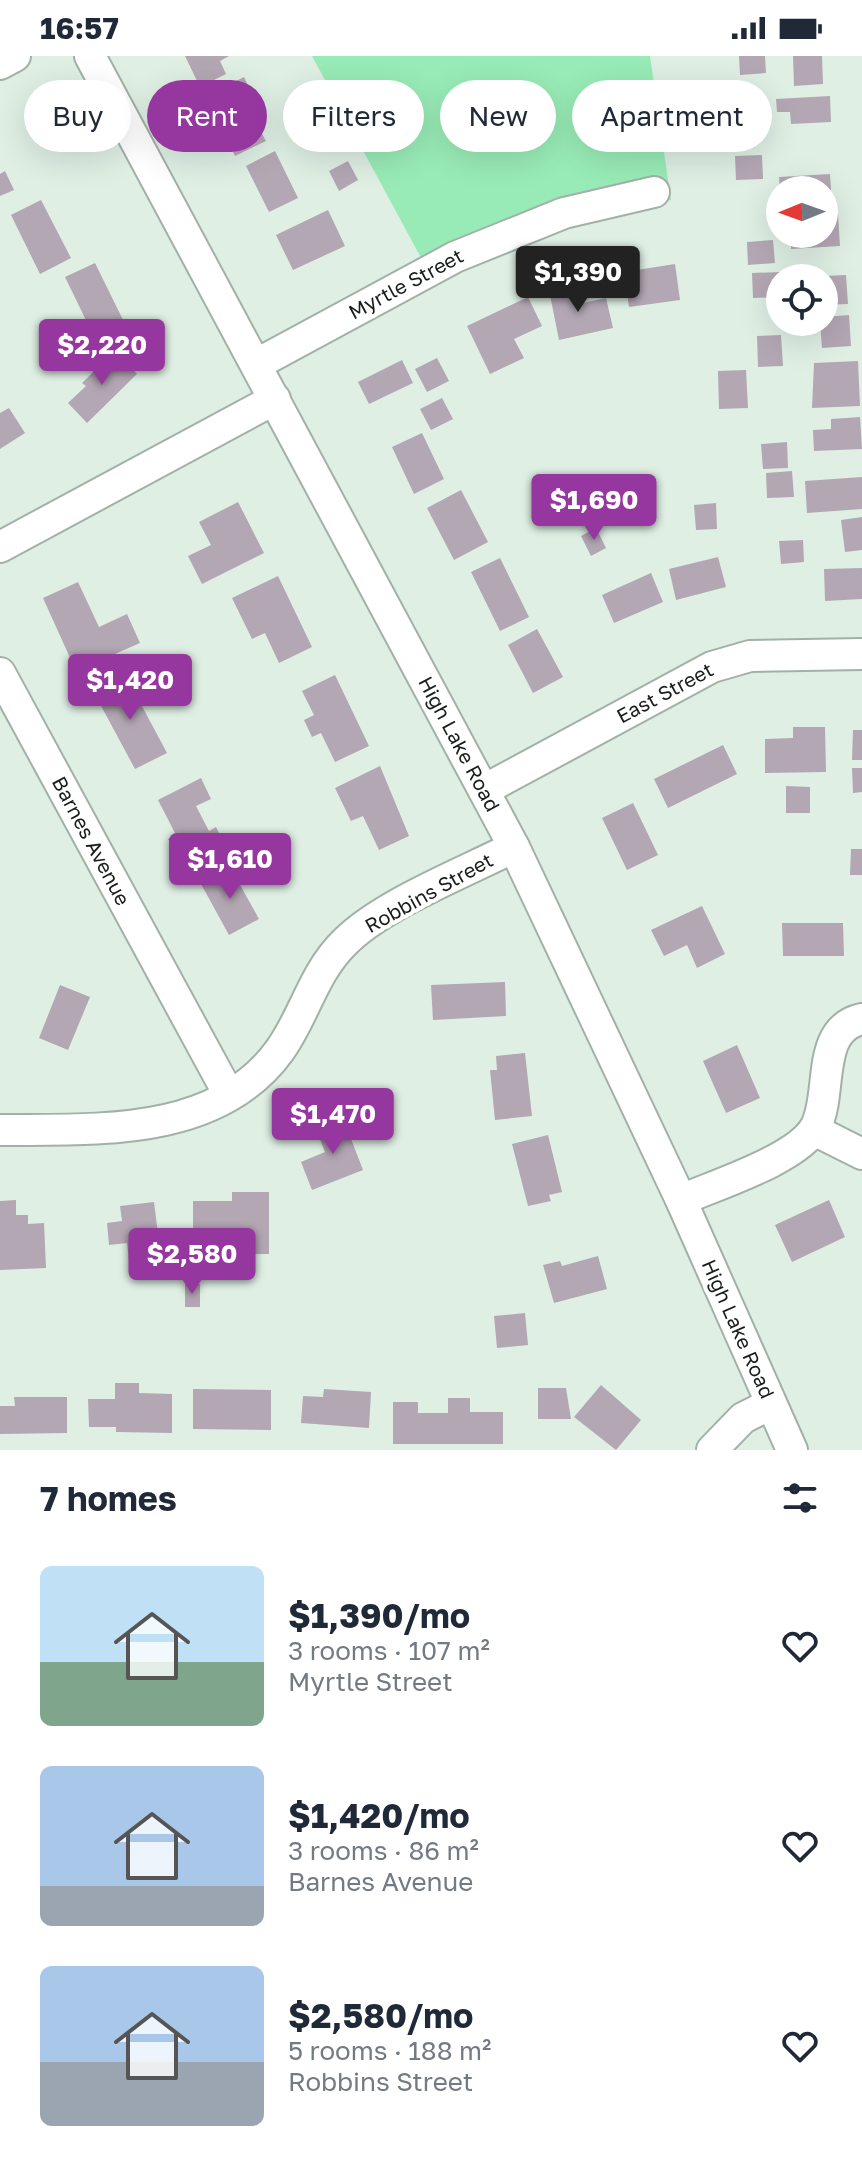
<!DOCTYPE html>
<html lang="en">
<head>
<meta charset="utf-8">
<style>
	body { margin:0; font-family:"Golos Text",sans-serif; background:#f6f6f7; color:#1f2937; height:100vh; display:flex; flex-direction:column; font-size:30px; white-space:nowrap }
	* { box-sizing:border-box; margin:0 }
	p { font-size:26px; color:#747a83 }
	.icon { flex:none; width:44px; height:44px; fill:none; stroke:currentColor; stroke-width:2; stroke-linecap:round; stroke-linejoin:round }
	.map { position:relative; height:1394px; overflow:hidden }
	.drawer { display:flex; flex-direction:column; background:#fff; flex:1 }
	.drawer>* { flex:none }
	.banner { position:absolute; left:24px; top:24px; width:814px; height:72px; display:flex; gap:16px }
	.needle { width:52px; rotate:269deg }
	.fabs { position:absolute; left:766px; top:120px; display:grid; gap:16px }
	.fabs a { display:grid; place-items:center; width:72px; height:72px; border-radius:50%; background:#fff; box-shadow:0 8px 32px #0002; font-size:40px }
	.price { position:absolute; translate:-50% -68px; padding:0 18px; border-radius:8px; background:#96379f; color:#fff; font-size:26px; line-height:52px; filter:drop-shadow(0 2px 4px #0008) }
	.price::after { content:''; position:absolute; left:50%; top:48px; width:24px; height:18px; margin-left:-12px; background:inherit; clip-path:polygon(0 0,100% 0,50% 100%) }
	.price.selected { background:#222; color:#fff }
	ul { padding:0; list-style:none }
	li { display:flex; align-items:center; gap:24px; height:200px; padding:0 40px }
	li span { display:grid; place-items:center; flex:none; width:224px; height:160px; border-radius:12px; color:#555 }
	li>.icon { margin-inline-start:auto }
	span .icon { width:96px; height:96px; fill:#fffc; stroke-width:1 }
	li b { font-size:34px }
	h2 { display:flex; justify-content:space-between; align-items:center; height:96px; padding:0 40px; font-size:34px }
	.tag { padding:0 28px; border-radius:36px; background:#fff; box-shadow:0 8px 32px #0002; font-size:28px; line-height:72px }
	.tag.selected { background:#96379f; color:#fff }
	.status { display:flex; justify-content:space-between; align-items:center; height:56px; padding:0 40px; background:#fff; direction:ltr }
	.status svg { height:22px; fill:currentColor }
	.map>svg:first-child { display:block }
	.green { fill:#98ebb6 }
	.building { fill:#b3a7b3 }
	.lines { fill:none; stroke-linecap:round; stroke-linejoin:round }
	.minor-casing { stroke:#a2b1a7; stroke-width:34 }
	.minor { stroke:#fff; stroke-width:30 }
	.labels { text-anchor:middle; stroke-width:8; stroke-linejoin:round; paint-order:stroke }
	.street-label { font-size:20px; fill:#181d1a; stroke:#fff }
</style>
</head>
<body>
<div class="status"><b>16:57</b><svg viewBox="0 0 49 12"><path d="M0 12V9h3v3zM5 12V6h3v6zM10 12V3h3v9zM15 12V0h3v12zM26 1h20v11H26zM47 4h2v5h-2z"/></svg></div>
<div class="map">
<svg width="862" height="1394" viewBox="0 0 862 1394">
	<rect width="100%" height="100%" fill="#dfefe4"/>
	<path class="green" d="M 312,0 L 650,0 L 671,144 L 600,157 L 433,224 Z"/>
	<g class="building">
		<path d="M 185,0 L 229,0 L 220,5 L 226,18 L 200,31 Z"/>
		<path d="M 739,0 L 765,0 L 766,17 L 740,19 Z"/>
		<path d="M 793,0 L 822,0 L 823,28 L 794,30 Z"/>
		<path d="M 244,21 L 262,59 L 254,63 L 266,85 L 235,100 L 206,40 Z"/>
		<path d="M 830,40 L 831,66 L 791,68 L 790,56 L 777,56 L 776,43 Z"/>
		<path d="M 749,68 L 750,91 L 716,93 L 715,70 Z"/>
		<path d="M 275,95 L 298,142 L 269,156 L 246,110 Z"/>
		<path d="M 762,99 L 763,123 L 736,124 L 735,100 Z"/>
		<path d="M 348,105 L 358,124 L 339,135 L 329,115 Z"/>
		<path d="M 5,115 L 14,134 L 0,140 L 0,118 Z"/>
		<path d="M 830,118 L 832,149 L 824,149 L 824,134 L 780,134 L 779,121 Z"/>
		<path d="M 41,144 L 71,202 L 40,218 L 11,159 Z"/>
		<path d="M 328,154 L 345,190 L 293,214 L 276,179 Z"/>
		<path d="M 838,158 L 840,190 L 791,193 L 791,178 L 824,178 L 824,159 Z"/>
		<path d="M 773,184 L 775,207 L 748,209 L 747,186 Z"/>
		<path d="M 95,207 L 128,274 L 98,289 L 65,221 Z"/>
		<path d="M 675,208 L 680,244 L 629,251 L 624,216 Z"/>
		<path d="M 781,216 L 780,241 L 753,242 L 752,217 Z"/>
		<path d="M 846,219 L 848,248 L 824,249 L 824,220 Z"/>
		<path d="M 574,228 L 578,248 L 606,242 L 613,272 L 559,284 L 549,234 Z"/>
		<path d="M 528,241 L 542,270 L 514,283 L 524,302 L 490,318 L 467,270 Z"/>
		<path d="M 849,259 L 851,290 L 822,292 L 820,266 L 824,266 L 824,261 Z"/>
		<path d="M 781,279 L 783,310 L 758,311 L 757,280 Z"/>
		<path d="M 115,295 L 137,318 L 87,367 L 68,347 L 86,330 L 82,327 Z"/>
		<path d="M 437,302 L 449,325 L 427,336 L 415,313 Z"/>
		<path d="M 402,304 L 413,327 L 369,348 L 358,326 Z"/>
		<path d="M 858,305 L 860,350 L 812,352 L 814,307 Z"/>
		<path d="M 746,314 L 748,352 L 719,353 L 718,315 Z"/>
		<path d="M 442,342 L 453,363 L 431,374 L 420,353 Z"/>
		<path d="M 9,352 L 25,377 L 0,393 L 0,357 Z"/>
		<path d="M 860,361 L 862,393 L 814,395 L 813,374 L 831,373 L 831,363 Z"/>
		<path d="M 422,377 L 444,423 L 414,438 L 392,391 Z"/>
		<path d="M 787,386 L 788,412 L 763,413 L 761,388 Z"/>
		<path d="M 792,415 L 794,441 L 767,442 L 766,417 Z"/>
		<path d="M 862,421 L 862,453 L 807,457 L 805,425 Z"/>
		<path d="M 461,434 L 488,486 L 454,504 L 427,452 Z"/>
		<path d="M 238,446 L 264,497 L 202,528 L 188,500 L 211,489 L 199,466 Z"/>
		<path d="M 716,447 L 717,473 L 696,474 L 694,449 Z"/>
		<path d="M 862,461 L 862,494 L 845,496 L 841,464 Z"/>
		<path d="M 596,472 L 606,492 L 591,500 L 581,480 Z"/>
		<path d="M 803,484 L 804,506 L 781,508 L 779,485 Z"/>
		<path d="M 718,501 L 726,531 L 676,544 L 669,513 Z"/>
		<path d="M 500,502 L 529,561 L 500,575 L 471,516 Z"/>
		<path d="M 862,512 L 862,543 L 825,545 L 824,513 Z"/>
		<path d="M 651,517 L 663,546 L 614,567 L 602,539 Z"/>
		<path d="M 278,520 L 312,591 L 279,607 L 265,577 L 252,583 L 232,542 Z"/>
		<path d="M 78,526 L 99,571 L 127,558 L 140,587 L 76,615 L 43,542 Z"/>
		<path d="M 537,573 L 563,621 L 533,637 L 508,589 Z"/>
		<path d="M 120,618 L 131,639 L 135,637 L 167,697 L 135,713 L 92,633 Z"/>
		<path d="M 335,619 L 369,690 L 335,706 L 321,677 L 312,681 L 304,664 L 314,659 L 302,635 Z"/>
		<path d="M 793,671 L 825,671 L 826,716 L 765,717 L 765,683 L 793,682 Z"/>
		<path d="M 853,674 L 862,674 L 862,704 L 852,704 Z"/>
		<path d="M 723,689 L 737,718 L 668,752 L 654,723 Z"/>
		<path d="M 380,710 L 409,780 L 379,794 L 363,760 L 351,765 L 335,732 Z"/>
		<path d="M 852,712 L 862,712 L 862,736 L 853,737 Z"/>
		<path d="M 201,722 L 211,743 L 196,750 L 209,775 L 216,771 L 224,787 L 182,809 L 168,783 L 176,779 L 158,744 Z"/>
		<path d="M 786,730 L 810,731 L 810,757 L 786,757 Z"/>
		<path d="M 633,747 L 658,799 L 627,814 L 602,762 Z"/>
		<path d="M 851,793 L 862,793 L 862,819 L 850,819 Z"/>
		<path d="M 230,811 L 259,863 L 229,879 L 201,828 Z"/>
		<path d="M 702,850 L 725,898 L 697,912 L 687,889 L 664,900 L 651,874 Z"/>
		<path d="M 782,867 L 843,867 L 844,900 L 783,900 Z"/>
		<path d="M 505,926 L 506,960 L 433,964 L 431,929 Z"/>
		<path d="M 60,929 L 90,941 L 68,994 L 39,982 Z"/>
		<path d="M 737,989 L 760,1042 L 726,1057 L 703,1005 Z"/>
		<path d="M 525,997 L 532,1060 L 495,1064 L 490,1014 L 497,1014 L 496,1000 Z"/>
		<path d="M 343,1062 L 363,1114 L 312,1134 L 301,1106 L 325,1096 L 316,1073 Z"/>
		<path d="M 548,1079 L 562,1136 L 549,1139 L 551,1145 L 528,1150 L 512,1088 Z"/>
		<path d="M 232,1136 L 269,1136 L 269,1198 L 247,1198 L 247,1184 L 193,1184 L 193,1145 L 232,1145 Z"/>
		<path d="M 16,1144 L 16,1159 L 28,1159 L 28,1168 L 44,1167 L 46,1212 L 0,1214 L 0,1145 Z"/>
		<path d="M 829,1144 L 845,1181 L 792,1206 L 775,1169 Z"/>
		<path d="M 154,1146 L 162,1210 L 130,1213 L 127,1187 L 109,1189 L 107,1167 L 122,1165 L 120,1150 Z"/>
		<path d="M 598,1200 L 607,1233 L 554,1247 L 543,1209 L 560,1205 L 562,1210 Z"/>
		<rect x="185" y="1228" width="15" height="23"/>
		<path d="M 525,1257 L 528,1289 L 497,1292 L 494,1260 Z"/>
		<path d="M 115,1327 L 139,1327 L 139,1337 L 172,1338 L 172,1377 L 116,1376 L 116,1371 L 89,1371 L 88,1343 L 115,1343 Z"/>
		<path d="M 601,1329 L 641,1364 L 616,1394 L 574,1361 Z"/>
		<path d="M 538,1332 L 566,1332 L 571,1363 L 538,1363 Z"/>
		<path d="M 193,1333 L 271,1334 L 271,1374 L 193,1373 Z"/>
		<path d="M 324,1333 L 371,1336 L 369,1372 L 301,1367 L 303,1340 L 323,1341 Z"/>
		<path d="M 14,1341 L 67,1341 L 67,1377 L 0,1378 L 0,1350 L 15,1350 Z"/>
		<path d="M 448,1342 L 470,1342 L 470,1356 L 503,1356 L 503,1388 L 393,1388 L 393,1346 L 418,1346 L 418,1357 L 448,1357 Z"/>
	</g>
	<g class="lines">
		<defs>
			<g id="minor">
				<path d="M 90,0 L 514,791 L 681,1144 L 792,1394"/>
				<path d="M 0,8 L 15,0"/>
				<path d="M 257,308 L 455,201 L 564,157 L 654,136"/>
				<path d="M 0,491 L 275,343"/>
				<path d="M 0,617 L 228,1037"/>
				<path d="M 484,734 L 712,611 L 750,600 L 862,598"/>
				<path d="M 0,1074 C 94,1073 217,1082 280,994 C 305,959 313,917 345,886 C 383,848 465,816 514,791"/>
				<path d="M 814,1074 L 862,1098"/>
				<path d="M 681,1144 C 715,1129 799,1103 816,1070 C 833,1037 815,973 862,963"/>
				<path d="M 712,1394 L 743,1362 L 771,1348"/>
			</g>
		</defs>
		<use href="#minor" class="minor-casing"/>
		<use href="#minor" class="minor"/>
	</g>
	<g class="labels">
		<g class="street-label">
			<text transform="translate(406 228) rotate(-28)" y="7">Myrtle Street</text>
			<text transform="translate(665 637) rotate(-28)" y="7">East Street</text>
			<text transform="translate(459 688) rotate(62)" y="7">High Lake Road</text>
			<text transform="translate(91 785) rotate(62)" y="7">Barnes Avenue</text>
			<text transform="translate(429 837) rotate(-29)" y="7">Robbins Street</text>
			<text transform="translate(738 1273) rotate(66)" y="7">High Lake Road</text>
		</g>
	</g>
</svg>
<div class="fabs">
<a><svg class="needle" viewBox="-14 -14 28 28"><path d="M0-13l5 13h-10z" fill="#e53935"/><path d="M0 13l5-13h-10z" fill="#747a83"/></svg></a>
<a><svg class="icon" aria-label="locate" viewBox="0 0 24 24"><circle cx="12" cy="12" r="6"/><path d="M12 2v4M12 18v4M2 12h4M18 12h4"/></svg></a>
</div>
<b class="price selected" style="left:578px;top:258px">$1,390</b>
<b class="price" style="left:102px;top:331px">$2,220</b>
<b class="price" style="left:594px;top:486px">$1,690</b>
<b class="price" style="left:130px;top:666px">$1,420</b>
<b class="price" style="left:230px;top:845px">$1,610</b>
<b class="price" style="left:333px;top:1100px">$1,470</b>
<b class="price" style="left:192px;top:1240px">$2,580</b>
<div class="banner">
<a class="tag">Buy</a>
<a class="tag selected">Rent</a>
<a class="tag">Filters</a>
<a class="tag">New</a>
<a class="tag">Apartment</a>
</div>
</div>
<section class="drawer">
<h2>7 homes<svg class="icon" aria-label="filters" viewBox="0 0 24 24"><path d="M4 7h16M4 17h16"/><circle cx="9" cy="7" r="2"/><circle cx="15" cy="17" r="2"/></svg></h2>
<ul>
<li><span style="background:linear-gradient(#bfe0f5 60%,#7fa58c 0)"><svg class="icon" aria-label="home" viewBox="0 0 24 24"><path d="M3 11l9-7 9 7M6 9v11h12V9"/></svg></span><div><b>$1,390/mo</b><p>3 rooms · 107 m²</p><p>Myrtle Street</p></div><svg class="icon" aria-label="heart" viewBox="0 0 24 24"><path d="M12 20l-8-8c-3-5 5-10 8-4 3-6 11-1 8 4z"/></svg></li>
<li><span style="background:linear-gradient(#a9c7e8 75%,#9aa5b1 0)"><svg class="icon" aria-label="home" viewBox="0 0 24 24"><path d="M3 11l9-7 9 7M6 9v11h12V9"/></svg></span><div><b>$1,420/mo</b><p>3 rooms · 86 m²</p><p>Barnes Avenue</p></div><svg class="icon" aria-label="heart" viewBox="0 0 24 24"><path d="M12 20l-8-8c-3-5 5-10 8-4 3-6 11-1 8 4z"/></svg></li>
<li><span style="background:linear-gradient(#a9c7e8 60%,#9aa5b1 0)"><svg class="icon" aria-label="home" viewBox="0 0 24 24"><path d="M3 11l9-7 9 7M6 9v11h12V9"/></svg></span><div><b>$2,580/mo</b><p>5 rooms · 188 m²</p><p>Robbins Street</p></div><svg class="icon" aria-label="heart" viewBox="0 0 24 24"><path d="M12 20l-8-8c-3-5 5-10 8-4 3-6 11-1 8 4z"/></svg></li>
</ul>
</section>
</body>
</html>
